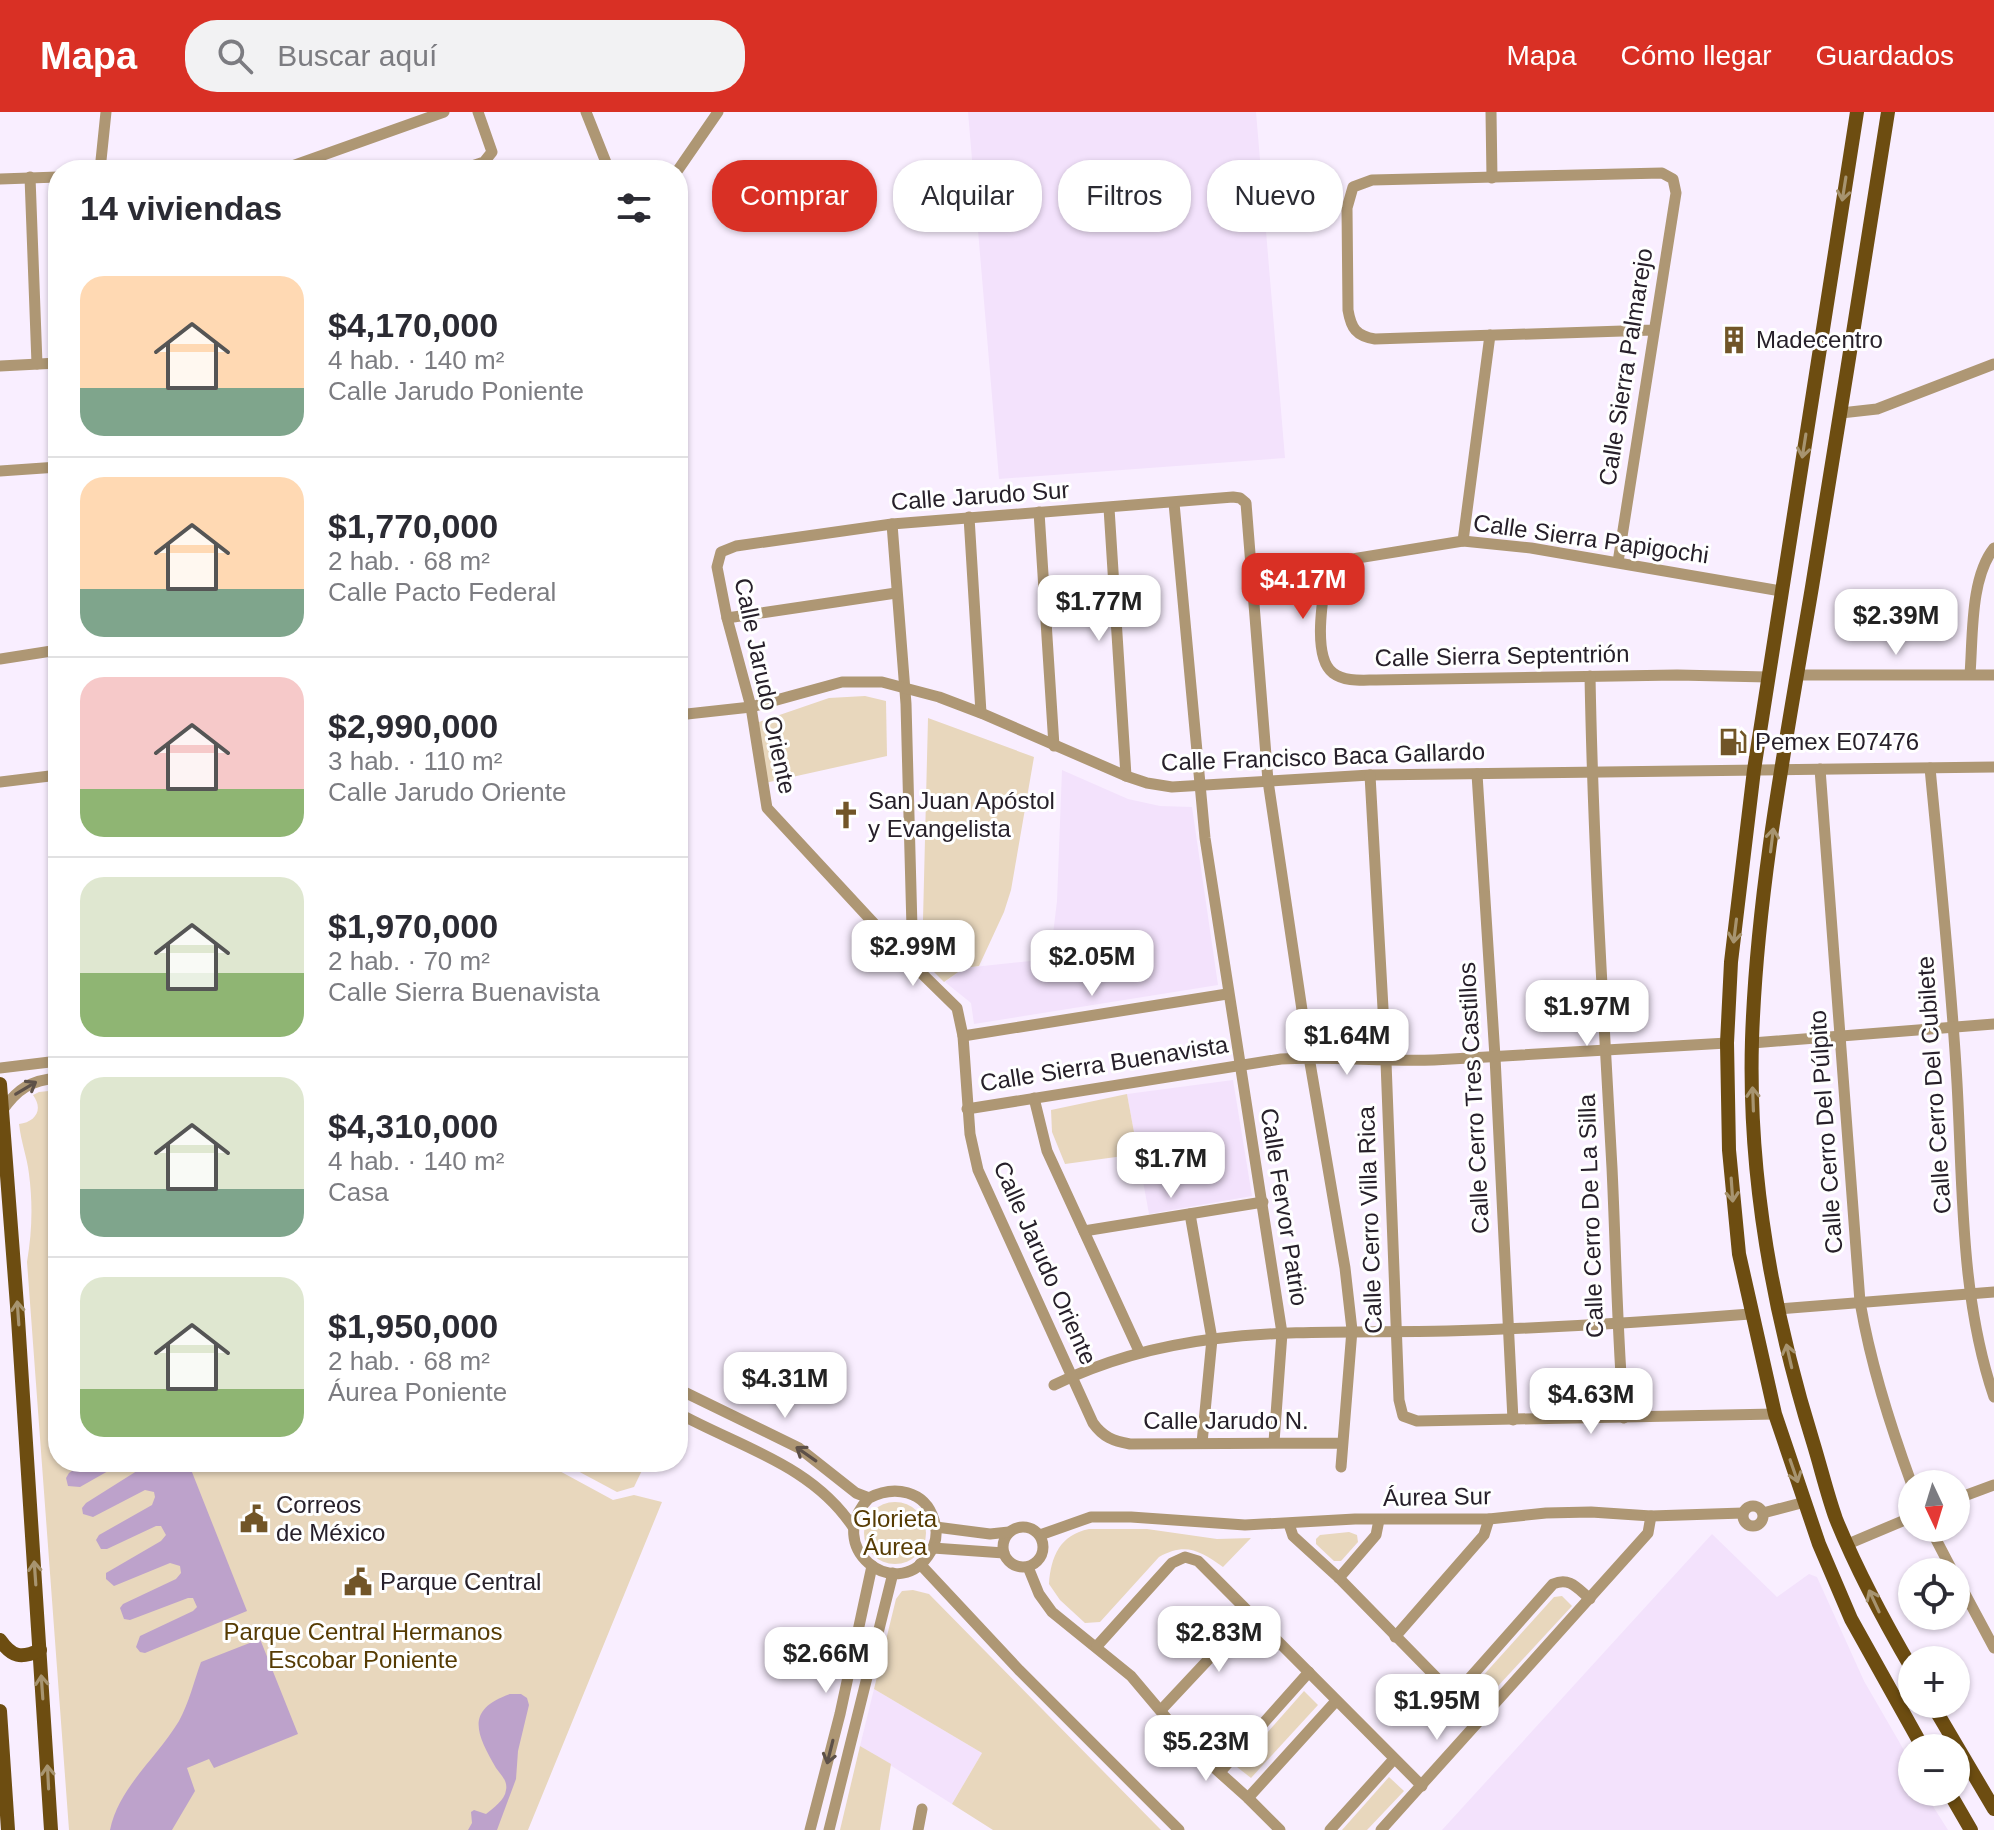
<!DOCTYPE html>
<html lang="es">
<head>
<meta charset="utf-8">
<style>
	body { margin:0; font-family:Arial,sans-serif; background:#f2f2f3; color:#2b2b33; height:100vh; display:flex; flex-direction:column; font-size:30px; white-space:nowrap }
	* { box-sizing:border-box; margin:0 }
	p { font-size:26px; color:#7c7c81 }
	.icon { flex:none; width:44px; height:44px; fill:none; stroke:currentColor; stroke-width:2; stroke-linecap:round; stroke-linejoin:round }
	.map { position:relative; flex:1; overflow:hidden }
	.side { position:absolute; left:48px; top:48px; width:640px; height:1312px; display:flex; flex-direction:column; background:#fff; border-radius:32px; box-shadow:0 2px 6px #0004 }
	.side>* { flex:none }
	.banner { position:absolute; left:712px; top:48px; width:760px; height:72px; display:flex; gap:16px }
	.needle { width:52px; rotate:176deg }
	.buttons { position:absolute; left:1898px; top:1358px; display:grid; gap:16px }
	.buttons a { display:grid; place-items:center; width:72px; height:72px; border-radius:50%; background:#fff; box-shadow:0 2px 6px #0004; font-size:40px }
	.price { position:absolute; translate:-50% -68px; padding:0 18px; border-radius:16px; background:#fff; color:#222; font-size:26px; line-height:52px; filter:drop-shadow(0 2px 4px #0008) }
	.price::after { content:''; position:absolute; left:50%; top:48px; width:24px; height:18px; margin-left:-12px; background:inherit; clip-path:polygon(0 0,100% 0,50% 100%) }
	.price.current { background:#d93025; color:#fff }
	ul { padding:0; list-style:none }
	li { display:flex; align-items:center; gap:24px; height:200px; padding:0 32px }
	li+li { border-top:2px solid #e1e1e2 }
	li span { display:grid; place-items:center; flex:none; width:224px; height:160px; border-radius:24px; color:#555 }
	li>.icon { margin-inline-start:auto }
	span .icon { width:96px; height:96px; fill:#fffc; stroke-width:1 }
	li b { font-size:34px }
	h2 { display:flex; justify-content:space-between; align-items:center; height:96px; padding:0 32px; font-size:34px }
	.tag { padding:0 28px; border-radius:32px; background:#fff; box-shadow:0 2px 6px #0004; font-size:28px; line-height:72px }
	.tag.current { background:#d93025; color:#fff }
	header { display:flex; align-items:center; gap:48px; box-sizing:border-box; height:112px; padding:0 40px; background:#d93025; color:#fff }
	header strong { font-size:38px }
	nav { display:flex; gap:44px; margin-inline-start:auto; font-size:28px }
	.search { width:560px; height:72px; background:#f2f2f3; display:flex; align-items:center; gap:20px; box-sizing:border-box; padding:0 28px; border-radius:32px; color:#7c7c81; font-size:30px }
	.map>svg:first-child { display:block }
	.built { fill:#f3e2fc }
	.green { fill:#e8d7bd }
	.water { fill:#bda2cb }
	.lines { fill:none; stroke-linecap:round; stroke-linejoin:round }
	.minor { stroke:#ae9774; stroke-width:11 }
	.major { stroke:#6d4d11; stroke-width:14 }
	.oneway { stroke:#a79470 }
	.oneway2 { stroke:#5d5048 }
	.labels { text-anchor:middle; stroke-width:6; stroke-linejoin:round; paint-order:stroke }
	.poi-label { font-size:24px; fill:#27202a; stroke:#fff; text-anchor:start }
	.street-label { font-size:24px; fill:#27202a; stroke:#fff }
	.park-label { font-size:24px; fill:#563b03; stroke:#fff }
</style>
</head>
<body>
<header>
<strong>Mapa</strong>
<div class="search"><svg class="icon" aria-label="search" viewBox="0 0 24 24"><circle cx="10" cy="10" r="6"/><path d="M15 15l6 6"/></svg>Buscar aquí</div>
<nav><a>Mapa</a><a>Cómo llegar</a><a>Guardados</a></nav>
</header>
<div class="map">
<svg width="1994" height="1718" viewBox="0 0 1994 1718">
	<rect width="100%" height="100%" fill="#f9eeff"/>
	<g class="built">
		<path d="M 968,0 L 1256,0 L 1285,346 L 999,367 Z"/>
		<path d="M 1062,658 L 1128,687 L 1160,694 L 1192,695 L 1218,873 L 974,912 L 971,891 L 945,870 L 964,856 L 1050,847 L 1057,789 Z"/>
		<path d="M 1233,968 L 1252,1084 L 1149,1102 L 1127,982 Z"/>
		<path d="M 1712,1422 L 1777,1485 L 1809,1462 L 1817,1465 L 1864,1569 L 1912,1652 L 1912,1680 L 1924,1680 L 1948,1718 L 1442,1718 Z"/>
		<path d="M 874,1577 L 982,1641 L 952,1692 L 860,1634 Z"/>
	</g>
	<g class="green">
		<path d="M 865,584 L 886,589 L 887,644 L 765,671 L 753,612 L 829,586 Z"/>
		<path d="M 928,606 L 1034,645 L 1011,778 L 1004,800 L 979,854 L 964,856 L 944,870 L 922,848 Z"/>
		<path d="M 58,978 L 58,1350 L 543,1350 L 613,1388 L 634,1383 L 662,1390 L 528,1718 L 69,1718 L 27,1150 C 32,1120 33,1093 29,1062 C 27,1045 21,1030 19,1012 C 35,1010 44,998 33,983 L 39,980 Z"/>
		<path d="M 1127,982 L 1138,1042 L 1065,1052 L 1052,1020 L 1051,998 Z"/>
		<path d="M 561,1350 L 646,1350 L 634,1375 L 617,1380 Z"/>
		<circle cx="895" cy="1421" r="31"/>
		<path d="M 1089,1417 L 1147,1417 L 1217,1427 L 1251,1426 L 1223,1455 C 1200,1439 1186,1430 1159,1445 L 1100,1510 L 1085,1511 L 1060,1488 L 1049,1472 C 1051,1444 1060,1423 1089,1417 Z"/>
		<path d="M 1349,1420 L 1357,1423 L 1358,1430 L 1341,1449 L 1334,1449 L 1316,1432 L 1316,1427 L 1320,1423 Z"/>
		<path d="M 913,1478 L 929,1482 L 1161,1718 L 993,1718 L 952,1692 L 982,1641 L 874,1577 L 896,1487 L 902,1479 Z"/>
		<path d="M 1562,1484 L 1572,1494 L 1486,1587 L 1475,1578 L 1480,1567 L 1554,1485 Z"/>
		<path d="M 1304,1579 L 1318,1593 L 1251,1666 L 1237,1655 Z"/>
		<path d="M 860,1634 L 891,1652 L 880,1718 L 840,1718 Z"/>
		<path d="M 1389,1665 L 1404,1679 L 1367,1718 L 1342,1718 Z"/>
	</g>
	<g class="water">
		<path d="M 85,1350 L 124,1350 L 80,1375 L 68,1374 L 66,1366 L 69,1361 Z"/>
		<path d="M 141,1350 L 188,1350 L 247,1499 L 145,1541 L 140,1540 L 136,1535 L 140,1524 L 193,1499 L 197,1495 L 193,1486 L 188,1486 L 130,1508 L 124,1507 L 120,1496 L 123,1492 L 176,1467 L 181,1461 L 180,1454 L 170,1451 L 114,1474 L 106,1467 L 106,1461 L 161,1429 L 166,1423 L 161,1414 L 156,1414 L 107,1437 L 101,1437 L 96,1428 L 99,1423 L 152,1393 L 155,1385 L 154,1380 L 145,1378 L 93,1405 L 83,1402 L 82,1396 L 86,1391 L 140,1357 Z"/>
		<path d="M 260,1527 L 298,1622 L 214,1656 L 209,1647 L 187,1656 L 195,1679 L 172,1718 L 110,1718 C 119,1675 156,1647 179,1609 C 189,1591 194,1569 201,1550 Z"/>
		<path d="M 510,1582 L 521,1582 L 527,1586 L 529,1593 L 518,1639 L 516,1667 L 497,1718 L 468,1718 L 472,1711 L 471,1700 L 474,1698 L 486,1702 C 493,1696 505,1688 506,1678 C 508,1669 501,1663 496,1656 C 476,1621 465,1598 510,1582 Z"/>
	</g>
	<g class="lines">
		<g class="minor">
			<path d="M 586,0 L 609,58"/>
			<path d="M 1491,0 L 1492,66"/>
			<path d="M 100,58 L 106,0"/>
			<path d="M 281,58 L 444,0"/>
			<path d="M 460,58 L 484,50 L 492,40 L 478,0"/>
			<path d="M 678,58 L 718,0"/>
			<path d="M 30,65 L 37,252"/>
			<path d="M 0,67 L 58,65"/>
			<path d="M 0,254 L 58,251"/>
			<path d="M 1841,301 L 1877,297 L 1994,252"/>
			<path d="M 0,359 L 58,355"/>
			<path d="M 1174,391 L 1205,726 L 1282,1221 L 1274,1330"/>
			<path d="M 1109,396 L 1126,664"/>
			<path d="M 1039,400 L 1054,634"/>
			<path d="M 969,405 L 981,601"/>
			<path d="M 892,412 L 906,592 L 912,816 L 906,846"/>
			<path d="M 1463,429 L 1490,223"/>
			<path d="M 1328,450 C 1325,475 1310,544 1333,561 C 1345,570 1362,568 1376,568 L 1677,563 L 1768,565"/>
			<path d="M 1618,450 L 1676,81 L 1673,67 L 1662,61 L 1372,68 L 1353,75 L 1347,96 L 1348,198 C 1351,216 1356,224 1375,227 L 1653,218"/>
			<path d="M 1253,463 L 1463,429 L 1531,436 L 1781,479"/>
			<path d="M 727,506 L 896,481"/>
			<path d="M 0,547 L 58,538"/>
			<path d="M 1970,562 C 1973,525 1970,466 1994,436"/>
			<path d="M 1797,563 L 1994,563"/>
			<path d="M 1590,564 C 1593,729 1603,892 1612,1056 C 1616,1140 1617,1222 1624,1306"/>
			<path d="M 678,603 L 751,595 L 842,570 L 882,570 L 939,585 L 981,601 L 1126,664 L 1147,671 L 1172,675 L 1370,663 L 1994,655"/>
			<path d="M 1930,656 C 1940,761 1951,866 1957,971 C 1963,1076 1960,1185 1994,1285"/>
			<path d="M 1820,657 L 1860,1190 C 1871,1254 1890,1313 1912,1373"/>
			<path d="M 1477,662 L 1495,945 L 1513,1308"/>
			<path d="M 1370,663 L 1386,950 L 1399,1288 L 1403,1304 L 1417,1309 L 1775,1302"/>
			<path d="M 0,670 L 58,663"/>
			<path d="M 963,924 L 1227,882"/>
			<path d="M 1752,931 L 1994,912"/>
			<path d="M 0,956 L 58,949"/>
			<path d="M 1034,986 L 1047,1039 L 1139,1239"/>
			<path d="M 967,997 L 1281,947 C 1332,944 1383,950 1434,948 L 1727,931"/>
			<path d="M 2,999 C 17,977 31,968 58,966"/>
			<path d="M 1190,1102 L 1212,1227 L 1202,1331"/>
			<path d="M 1084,1119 L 1263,1090"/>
			<path d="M 1778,1197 L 1994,1180"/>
			<path d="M 1054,1273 C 1183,1210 1309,1222 1447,1219 C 1548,1216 1649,1210 1750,1202"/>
			<path d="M 678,1277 L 799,1336 L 856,1381 L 869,1386 C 894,1373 925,1378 934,1408 C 938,1420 936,1433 928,1444 C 895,1491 822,1435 869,1386"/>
			<path d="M 678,1301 C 740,1335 812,1353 853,1415"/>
			<path d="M 1341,1355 L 1352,1218 L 1345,1156 L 1309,945 L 1268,669 L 1246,391 L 1240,386 L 1233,385 L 892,412 L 736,434 L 721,440 L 717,455 L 727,506 L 751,595 L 767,696 L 906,846 L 957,896 L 963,924 L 970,1022 L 978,1058 L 1093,1311 C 1103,1325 1113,1329 1130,1332 L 1342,1331"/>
			<path d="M 1956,1387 L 1994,1373"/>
			<circle cx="1753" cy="1404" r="10"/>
			<path d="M 1763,1401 L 1805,1390"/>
			<path d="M 1289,1412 L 1293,1424 L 1339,1466 L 1479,1609"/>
			<circle cx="1023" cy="1435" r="20"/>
			<path d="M 936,1415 L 990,1422 L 1009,1420"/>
			<path d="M 1930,1416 L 1953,1460"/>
			<path d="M 1040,1423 L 1091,1405 L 1131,1405 L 1245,1413 L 1355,1407 L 1489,1407 L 1546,1401 L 1591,1400 L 1651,1404 L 1743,1401"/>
			<path d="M 1848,1432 L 1912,1405"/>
			<path d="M 933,1436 L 1004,1441"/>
			<path d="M 920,1452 L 1019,1558 L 1179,1718"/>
			<path d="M 1028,1455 L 1039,1482 L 1052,1500 L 1131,1564 L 1190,1634 L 1248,1686 L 1280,1718"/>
			<path d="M 1956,1465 L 1994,1536"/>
			<path d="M 1339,1466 L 1376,1423 L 1379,1408"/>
			<path d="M 1395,1525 L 1484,1423 L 1489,1407"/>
			<path d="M 1097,1534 L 1172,1451 L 1185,1445 L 1198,1449 L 1422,1674"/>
			<path d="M 1453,1585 L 1553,1472 C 1570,1465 1577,1476 1590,1487"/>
			<path d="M 1161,1598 L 1251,1502"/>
			<path d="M 1220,1660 L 1309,1560"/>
			<path d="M 1248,1686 L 1336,1589"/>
			<path d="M 810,1718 L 840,1602 L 872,1454"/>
			<path d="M 829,1718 L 893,1461"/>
			<path d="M 918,1718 L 922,1697"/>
			<path d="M 1330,1718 L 1394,1647"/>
			<path d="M 1381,1718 L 1648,1421 L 1651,1404"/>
		</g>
		<g class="major">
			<path d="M 1857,0 L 1754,658 L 1731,850 L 1727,931 L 1729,1038 L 1739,1142 L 1775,1302 L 1819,1432 L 1851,1507 L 1923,1636"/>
			<path d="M 1888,0 C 1863,158 1838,317 1812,475 C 1787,624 1757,776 1752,928 C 1748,1064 1773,1201 1813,1330 C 1821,1356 1827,1382 1836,1407 C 1857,1459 1884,1509 1912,1557"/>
			<path d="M 0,972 L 18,1207 L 51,1718"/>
			<path d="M 0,1528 C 12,1545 21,1547 40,1538"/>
			<path d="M 1932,1592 L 1994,1697"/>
			<path d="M 0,1599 L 8,1718"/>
			<path d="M 1949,1680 L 1971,1718"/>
		</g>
	</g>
	<defs><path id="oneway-shaft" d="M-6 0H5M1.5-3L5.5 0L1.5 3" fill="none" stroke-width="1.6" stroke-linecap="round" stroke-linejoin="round" transform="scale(2)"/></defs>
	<g class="oneway">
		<use href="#oneway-shaft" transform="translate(1844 77) rotate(99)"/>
		<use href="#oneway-shaft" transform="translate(1804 334) rotate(99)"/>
		<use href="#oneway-shaft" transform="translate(1772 728) rotate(-83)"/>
		<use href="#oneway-shaft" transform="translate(1735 819) rotate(97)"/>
		<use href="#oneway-shaft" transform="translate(1753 987) rotate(-92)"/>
		<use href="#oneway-shaft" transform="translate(1732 1078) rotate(86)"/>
		<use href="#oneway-shaft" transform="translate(18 1201) rotate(-94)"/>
		<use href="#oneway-shaft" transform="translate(1789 1244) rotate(-103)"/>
		<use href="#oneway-shaft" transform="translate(1794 1359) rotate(71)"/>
		<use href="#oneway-shaft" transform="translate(35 1461) rotate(-94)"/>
		<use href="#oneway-shaft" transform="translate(1874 1489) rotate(-115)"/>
		<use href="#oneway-shaft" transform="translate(42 1575) rotate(-94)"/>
		<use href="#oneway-shaft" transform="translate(48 1665) rotate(-93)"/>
	</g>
	<g class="oneway2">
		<use href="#oneway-shaft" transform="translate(26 976) rotate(-31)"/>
		<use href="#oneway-shaft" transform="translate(806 1342) rotate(-145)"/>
		<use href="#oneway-shaft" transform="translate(830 1640) rotate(104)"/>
	</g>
	<defs>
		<symbol id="building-bare" viewBox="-9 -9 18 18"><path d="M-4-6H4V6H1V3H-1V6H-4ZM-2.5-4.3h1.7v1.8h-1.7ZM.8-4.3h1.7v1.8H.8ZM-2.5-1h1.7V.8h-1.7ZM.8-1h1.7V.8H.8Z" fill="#715528" stroke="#fff" stroke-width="2.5" paint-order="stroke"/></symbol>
		<symbol id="fuel-bare" viewBox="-9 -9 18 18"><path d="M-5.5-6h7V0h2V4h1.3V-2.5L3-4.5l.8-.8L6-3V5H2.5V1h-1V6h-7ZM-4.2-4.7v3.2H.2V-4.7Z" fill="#715528" stroke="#fff" stroke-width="2.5" paint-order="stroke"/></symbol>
		<symbol id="church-bare" viewBox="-9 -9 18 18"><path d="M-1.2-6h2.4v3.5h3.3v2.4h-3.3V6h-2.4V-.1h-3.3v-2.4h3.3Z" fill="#715528" stroke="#fff" stroke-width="2.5" paint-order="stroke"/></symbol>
		<symbol id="civic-bare" viewBox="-9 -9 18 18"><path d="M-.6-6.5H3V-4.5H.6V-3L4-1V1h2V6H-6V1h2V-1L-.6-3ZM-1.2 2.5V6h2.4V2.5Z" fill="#715528" stroke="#fff" stroke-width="2.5" paint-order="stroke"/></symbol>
	</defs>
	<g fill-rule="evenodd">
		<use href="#building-bare" x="1714" y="208" width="40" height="40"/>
		<use href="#fuel-bare" x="1713" y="610" width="40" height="40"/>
		<use href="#church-bare" x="826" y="683" width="40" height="40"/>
		<use href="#civic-bare" x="234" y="1387" width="40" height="40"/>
		<use href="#civic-bare" x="338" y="1450" width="40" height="40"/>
	</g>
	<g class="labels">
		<g class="poi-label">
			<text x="1756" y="236">Madecentro</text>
			<text x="1755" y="638">Pemex E07476</text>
			<text x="868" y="697">San Juan Apóstol<tspan x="868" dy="28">y Evangelista</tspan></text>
			<text x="276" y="1401">Correos<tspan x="276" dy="28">de México</tspan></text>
			<text x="380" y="1478">Parque Central</text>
		</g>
		<g class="street-label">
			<text transform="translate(1626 255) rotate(-81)" y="8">Calle Sierra Palmarejo</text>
			<text transform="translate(980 384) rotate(-4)" y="8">Calle Jarudo Sur</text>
			<text transform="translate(1591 427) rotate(8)" y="8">Calle Sierra Papigochi</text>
			<text transform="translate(1502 544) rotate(-1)" y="8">Calle Sierra Septentrión</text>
			<text transform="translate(765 574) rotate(78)" y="8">Calle Jarudo Oriente</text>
			<text transform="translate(1323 645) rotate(-2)" y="8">Calle Francisco Baca Gallardo</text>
			<text transform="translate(1104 952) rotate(-9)" y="8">Calle Sierra Buenavista</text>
			<text transform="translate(1934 973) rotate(-94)" y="8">Calle Cerro Del Cubilete</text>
			<text transform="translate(1474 986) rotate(-93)" y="8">Calle Cerro Tres Castillos</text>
			<text transform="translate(1826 1020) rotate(-94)" y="8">Calle Cerro Del Púlpito</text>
			<text transform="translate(1284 1095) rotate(81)" y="8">Calle Fervor Patrio</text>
			<text transform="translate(1591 1104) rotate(-92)" y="8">Calle Cerro De La Silla</text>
			<text transform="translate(1370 1108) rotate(-92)" y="8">Calle Cerro Villa Rica</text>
			<text transform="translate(1045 1151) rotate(66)" y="8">Calle Jarudo Oriente</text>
			<text x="1226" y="1317">Calle Jarudo N.</text>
			<text transform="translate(1437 1385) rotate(-1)" y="8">Áurea Sur</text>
		</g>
		<g class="park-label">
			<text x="895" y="1415">Glorieta<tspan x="895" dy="28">Áurea</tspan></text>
			<text x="363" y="1528">Parque Central Hermanos<tspan x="363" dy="28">Escobar Poniente</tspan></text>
		</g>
	</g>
</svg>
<div class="buttons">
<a><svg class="needle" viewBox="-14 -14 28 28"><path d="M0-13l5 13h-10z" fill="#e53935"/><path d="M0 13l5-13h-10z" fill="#7c7c81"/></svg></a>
<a><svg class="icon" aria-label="locate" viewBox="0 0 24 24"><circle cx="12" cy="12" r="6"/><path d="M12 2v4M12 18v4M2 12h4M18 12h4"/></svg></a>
<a>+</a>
<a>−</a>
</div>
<b class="price current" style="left:1303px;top:509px">$4.17M</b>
<b class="price" style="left:1099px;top:531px">$1.77M</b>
<b class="price" style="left:1896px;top:545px">$2.39M</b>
<b class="price" style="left:913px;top:876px">$2.99M</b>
<b class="price" style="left:1092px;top:886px">$2.05M</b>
<b class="price" style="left:1587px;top:936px">$1.97M</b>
<b class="price" style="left:1347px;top:965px">$1.64M</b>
<b class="price" style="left:1171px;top:1088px">$1.7M</b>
<b class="price" style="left:785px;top:1308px">$4.31M</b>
<b class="price" style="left:1591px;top:1324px">$4.63M</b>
<b class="price" style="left:1219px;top:1562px">$2.83M</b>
<b class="price" style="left:826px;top:1583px">$2.66M</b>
<b class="price" style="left:1437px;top:1630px">$1.95M</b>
<b class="price" style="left:1206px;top:1671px">$5.23M</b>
<div class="banner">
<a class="tag current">Comprar</a>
<a class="tag">Alquilar</a>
<a class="tag">Filtros</a>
<a class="tag">Nuevo</a>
</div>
<section class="side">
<h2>14 viviendas<svg class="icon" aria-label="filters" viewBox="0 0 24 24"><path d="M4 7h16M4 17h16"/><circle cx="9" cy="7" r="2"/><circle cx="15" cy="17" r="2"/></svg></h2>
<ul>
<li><span style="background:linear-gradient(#ffd9b3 70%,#7fa58c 0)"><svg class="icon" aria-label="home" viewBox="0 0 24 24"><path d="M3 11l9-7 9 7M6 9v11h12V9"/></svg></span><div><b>$4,170,000</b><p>4 hab. · 140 m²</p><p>Calle Jarudo Poniente</p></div></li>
<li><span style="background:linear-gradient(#ffd9b3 70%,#7fa58c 0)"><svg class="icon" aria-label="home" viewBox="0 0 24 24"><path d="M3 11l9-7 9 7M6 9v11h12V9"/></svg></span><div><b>$1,770,000</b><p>2 hab. · 68 m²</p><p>Calle Pacto Federal</p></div></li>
<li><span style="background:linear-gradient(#f6c9c9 70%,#8fb573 0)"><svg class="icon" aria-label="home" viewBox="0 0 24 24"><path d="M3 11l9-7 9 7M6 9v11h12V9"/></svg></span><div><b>$2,990,000</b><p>3 hab. · 110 m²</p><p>Calle Jarudo Oriente</p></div></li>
<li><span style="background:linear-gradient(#dfe7d0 60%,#8fb573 0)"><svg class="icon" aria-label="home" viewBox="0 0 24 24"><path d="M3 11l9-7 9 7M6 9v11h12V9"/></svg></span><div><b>$1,970,000</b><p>2 hab. · 70 m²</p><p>Calle Sierra Buenavista</p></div></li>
<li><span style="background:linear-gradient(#dfe7d0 70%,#7fa58c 0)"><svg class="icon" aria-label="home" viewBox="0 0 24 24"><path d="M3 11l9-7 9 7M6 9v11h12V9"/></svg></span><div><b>$4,310,000</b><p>4 hab. · 140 m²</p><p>Casa</p></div></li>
<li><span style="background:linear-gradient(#dfe7d0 70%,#8fb573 0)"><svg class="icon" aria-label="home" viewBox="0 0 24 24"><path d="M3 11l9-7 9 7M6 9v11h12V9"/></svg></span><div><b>$1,950,000</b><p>2 hab. · 68 m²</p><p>Áurea Poniente</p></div></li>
</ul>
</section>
</div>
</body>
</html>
